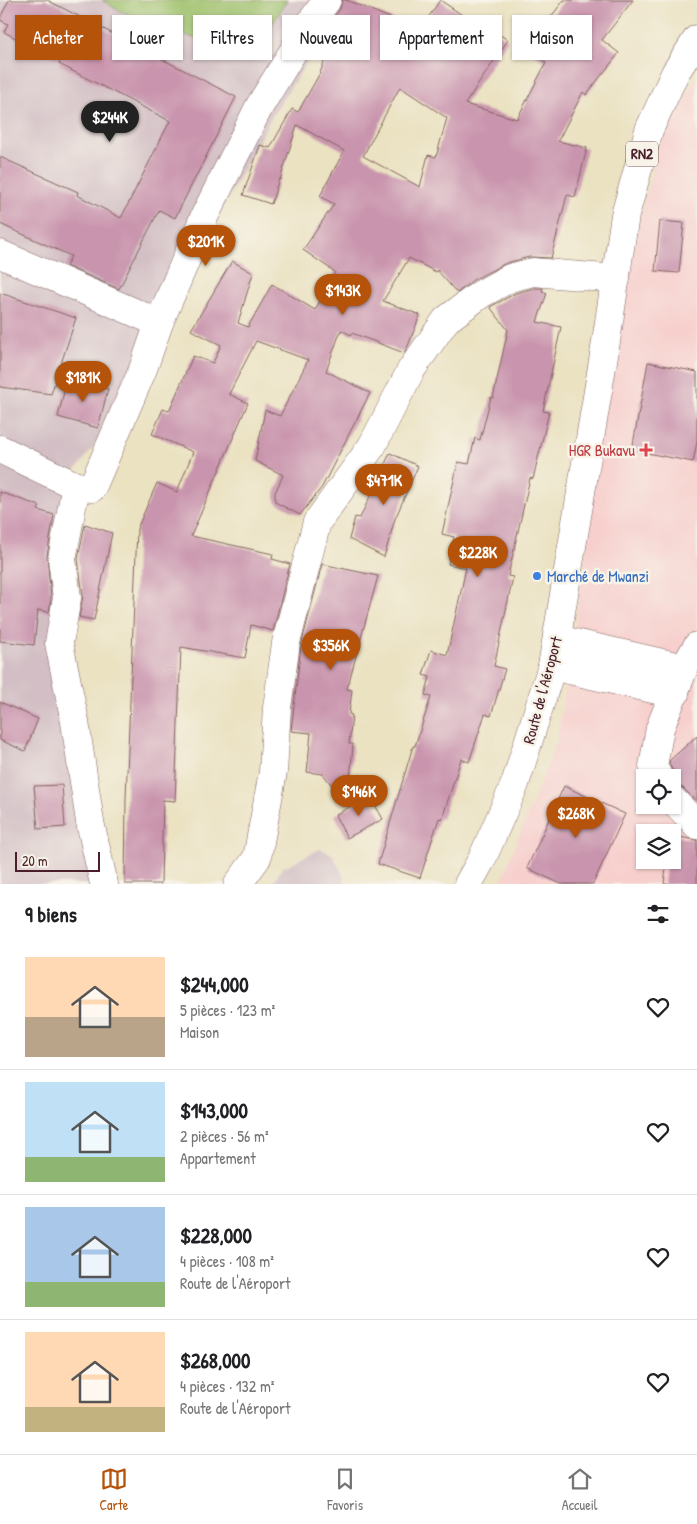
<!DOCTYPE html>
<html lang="fr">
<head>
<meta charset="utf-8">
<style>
	body { margin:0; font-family:"Patrick Hand",sans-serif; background:#f2f2f2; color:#202124; height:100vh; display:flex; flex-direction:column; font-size:19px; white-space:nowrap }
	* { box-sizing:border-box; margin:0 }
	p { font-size:16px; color:#757577 }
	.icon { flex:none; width:28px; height:28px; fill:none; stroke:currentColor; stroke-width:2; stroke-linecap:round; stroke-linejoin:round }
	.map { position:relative; height:884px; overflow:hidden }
	.sheet { display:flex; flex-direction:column; background:#fff; flex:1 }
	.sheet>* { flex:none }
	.banner { position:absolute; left:15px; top:15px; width:668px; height:45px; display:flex; gap:10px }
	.tools { position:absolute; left:636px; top:769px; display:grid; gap:10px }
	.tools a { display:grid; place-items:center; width:45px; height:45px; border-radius:0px; background:#fff; box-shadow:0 1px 4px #0004; font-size:25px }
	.scale { position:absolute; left:15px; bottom:12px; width:85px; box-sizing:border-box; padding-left:5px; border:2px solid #4a1f2b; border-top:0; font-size:14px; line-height:18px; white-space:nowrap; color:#4a1f2b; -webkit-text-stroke:4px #f7f3e8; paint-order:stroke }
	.price { position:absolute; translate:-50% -42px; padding:0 11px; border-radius:18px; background:#b45309; color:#fff; font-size:16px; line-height:32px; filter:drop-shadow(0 1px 2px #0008) }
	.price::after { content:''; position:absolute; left:50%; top:30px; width:15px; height:11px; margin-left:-8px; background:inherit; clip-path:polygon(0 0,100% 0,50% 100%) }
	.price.current { background:#222; color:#fff }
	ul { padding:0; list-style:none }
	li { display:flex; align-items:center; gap:15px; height:125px; padding:0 25px }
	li+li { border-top:1px solid #e0e0e0 }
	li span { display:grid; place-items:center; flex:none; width:140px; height:100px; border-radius:0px; color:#555 }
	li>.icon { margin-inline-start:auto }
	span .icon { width:60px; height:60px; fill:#fffc; stroke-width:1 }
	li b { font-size:21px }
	h2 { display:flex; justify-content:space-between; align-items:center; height:60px; padding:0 25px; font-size:21px }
	.tag { padding:0 18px; border-radius:0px; background:#fff; box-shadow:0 1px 4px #0004; font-size:18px; line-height:45px }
	.tag.current { background:#b45309; color:#fff }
	.dock { display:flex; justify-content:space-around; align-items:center; height:70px; border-top:1px solid #e0e0e0; background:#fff; font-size:14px; color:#757577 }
	.dock a { display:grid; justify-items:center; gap:2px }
	.dock .current { color:#b45309 }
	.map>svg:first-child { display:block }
	.built { fill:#f7d0ce; fill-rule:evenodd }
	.industrial { fill:#d2bec4 }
	.green { fill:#9cc069; stroke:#73704a }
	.building { fill:#c994ad; fill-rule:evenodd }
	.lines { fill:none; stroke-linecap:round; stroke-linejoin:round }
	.minor-casing { stroke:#826360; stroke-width:29 }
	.highway-casing { stroke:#826360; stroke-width:29 }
	.minor { stroke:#fff; stroke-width:28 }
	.highway { stroke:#fff; stroke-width:28 }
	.health-dot { fill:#e0444e; stroke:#f7f3e8; stroke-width:2 }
	.shop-dot { fill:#3f7fe0; stroke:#f7f3e8; stroke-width:2 }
	.labels { text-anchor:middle; stroke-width:5; stroke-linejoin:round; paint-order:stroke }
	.shield { fill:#f7f3e8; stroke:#7e5f64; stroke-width:1 }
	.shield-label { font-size:15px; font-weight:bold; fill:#4a1f2b }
	.health-label { font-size:16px; fill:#be3a42; stroke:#f7f3e8; text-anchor:end }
	.shop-label { font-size:16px; fill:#366cbe; stroke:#f7f3e8; text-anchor:start }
	.street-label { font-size:16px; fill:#4a1f2b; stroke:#f7f3e8 }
</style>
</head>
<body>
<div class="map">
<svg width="697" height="884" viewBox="0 0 697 884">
	<rect width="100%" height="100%" fill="#f7f3e8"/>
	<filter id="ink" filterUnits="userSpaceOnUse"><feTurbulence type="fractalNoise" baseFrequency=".02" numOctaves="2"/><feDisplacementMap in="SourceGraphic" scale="10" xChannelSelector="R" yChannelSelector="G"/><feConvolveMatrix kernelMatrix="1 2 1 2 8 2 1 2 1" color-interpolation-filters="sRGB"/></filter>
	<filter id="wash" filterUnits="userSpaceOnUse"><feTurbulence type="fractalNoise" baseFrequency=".0096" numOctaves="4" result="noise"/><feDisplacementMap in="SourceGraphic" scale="20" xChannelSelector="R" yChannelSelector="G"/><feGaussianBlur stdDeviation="1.12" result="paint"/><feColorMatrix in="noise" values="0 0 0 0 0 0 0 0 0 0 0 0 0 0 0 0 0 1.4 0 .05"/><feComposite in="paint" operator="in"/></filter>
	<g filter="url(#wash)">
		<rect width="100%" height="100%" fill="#ebe2c2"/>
		<path class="built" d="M 697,77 L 697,884 L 500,884 L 557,741 L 587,545 L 604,355 L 660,142 ZM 645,778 L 672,778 L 672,805 L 645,805 ZM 645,832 L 672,832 L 672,860 L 645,860 Z"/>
		<g class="industrial">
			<path d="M 0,0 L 348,0 L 273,114 L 96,444 L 75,471 L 58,597 L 110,884 L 0,884 Z"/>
			<path d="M 320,849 L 332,854 L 344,877 L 344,884 L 272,884 L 282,868 Z"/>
		</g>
		<path class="green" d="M 102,0 L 287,0 L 251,59 L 118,10 Z"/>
		<g id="blocks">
			<g class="building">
				<path d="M 9,0 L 47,0 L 236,97 L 175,218 L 159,210 L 119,289 L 66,266 L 71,256 L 0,224 L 0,157 L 78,192 L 77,195 L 121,218 L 170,121 L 59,64 L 60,61 L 4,32 L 8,24 L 0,20 L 0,18 Z"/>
				<path d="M 342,0 L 346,0 L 420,30 L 440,0 L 468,19 L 470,16 L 508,40 L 465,104 L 517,119 L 546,63 L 527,48 L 564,0 L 633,0 L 602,40 L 619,53 L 586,95 L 583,92 L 558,141 L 587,148 L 575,197 L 567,195 L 551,258 L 529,257 L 506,263 L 473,280 L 457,293 L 437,270 L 436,272 L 409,258 L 383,301 L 420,315 L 408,346 L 404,353 L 352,333 L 351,335 L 341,330 L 326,371 L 370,393 L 322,487 L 300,515 L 275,502 L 275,493 L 283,475 L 255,461 L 265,410 L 280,416 L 308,360 L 256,341 L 229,394 L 248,403 L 191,536 L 273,554 L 272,559 L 290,564 L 273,631 L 251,625 L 245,658 L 181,647 L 175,801 L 163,800 L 161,884 L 125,884 L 126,798 L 137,529 L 157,483 L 177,492 L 193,452 L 152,434 L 163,409 L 169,411 L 193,356 L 213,363 L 221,345 L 191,330 L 232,261 L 253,273 L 238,323 L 248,327 L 272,284 L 315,310 L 335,272 L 303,250 L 334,204 L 320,196 L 344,151 L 297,125 L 280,180 L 279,179 L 271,204 L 243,195 L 260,145 L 270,148 L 292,109 L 298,112 L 320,73 L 331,43 L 319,39 L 340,9 ZM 400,87 L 447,118 L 436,157 L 428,155 L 420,187 L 363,156 Z"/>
				<path d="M 660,221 L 684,223 L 679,273 L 655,271 Z"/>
				<path d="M 534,288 L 543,288 L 542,291 L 547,293 L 537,322 L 561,327 L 543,411 L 549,412 L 533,479 L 530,478 L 508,576 L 513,577 L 494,666 L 505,669 L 491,716 L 485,714 L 469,762 L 461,759 L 442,819 L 439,818 L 420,878 L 378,864 L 413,746 L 415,746 L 431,697 L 425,695 L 430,677 L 423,675 L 431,650 L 447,655 L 466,568 L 448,564 L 454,537 L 442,534 L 458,462 L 469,464 L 475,438 L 480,440 L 491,397 L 493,398 L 508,330 L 490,307 L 516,293 Z"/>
				<path d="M 0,293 L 76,318 L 51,394 L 0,387 Z"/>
				<path d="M 648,362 L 697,372 L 697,442 L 693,462 L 632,450 Z"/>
				<path d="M 67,379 L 108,389 L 98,428 L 58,417 Z"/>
				<path d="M 390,453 L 418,466 L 395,519 L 384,557 L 349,539 L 355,517 L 360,518 Z"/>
				<path d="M 0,492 L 40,506 L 38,510 L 54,515 L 47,556 L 51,598 L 49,612 L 38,610 L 34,645 L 0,641 Z"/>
				<path d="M 85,524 L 112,533 L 94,620 L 79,617 L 83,596 L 78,559 Z"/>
				<path d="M 322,564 L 378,576 L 347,689 L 352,690 L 349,714 L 352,715 L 349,744 L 353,744 L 348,806 L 323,774 L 307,772 L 311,733 L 291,731 L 301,646 Z"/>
				<path d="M 0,702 L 38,719 L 25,751 L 0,740 Z"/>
				<path d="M 697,736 L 697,802 L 683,788 L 673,783 L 675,778 L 673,771 L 669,764 L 670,760 Z"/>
				<path d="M 62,785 L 65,827 L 38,829 L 34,786 Z"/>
				<path d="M 564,786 L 625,814 L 593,884 L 561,884 L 527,868 Z"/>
				<path d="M 370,796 L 383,819 L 347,838 L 335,815 Z"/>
				<path d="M 672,836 L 697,840 L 697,884 L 664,884 L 667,860 L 672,860 Z"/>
			</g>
		</g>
	</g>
	<g filter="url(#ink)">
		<use href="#blocks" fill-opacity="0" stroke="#826360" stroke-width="1"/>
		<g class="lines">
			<defs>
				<g id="minor">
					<path d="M 0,254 L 159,323"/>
					<path d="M 0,449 L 76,486 L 62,559 L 67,598 L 59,643 L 75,722 L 90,822 L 104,884"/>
					<path d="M 76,486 L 92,488 L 143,369 L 159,323 L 205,215 L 259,107 L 311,22 L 327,0"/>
					<path d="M 557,639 L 684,668"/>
					<path d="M 552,666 L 675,694"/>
					<path d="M 659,778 L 653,766 L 660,728 L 684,668 L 697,646"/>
					<path d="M 672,799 L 697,825"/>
					<path d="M 238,884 L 257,858 L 273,772 L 277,708 L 286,643 L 317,522 L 372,446 L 411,370 L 446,320 L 481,294 L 510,278 L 533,272 L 616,279"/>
				</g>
				<path id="highway" d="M 468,884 L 482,859 L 515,784 L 552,666 L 604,355 L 625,215 L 649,130 L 675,73 L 697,39"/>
			</defs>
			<use href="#minor" class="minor-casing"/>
			<use href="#highway" class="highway-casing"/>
			<use href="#minor" class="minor"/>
			<use href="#highway" class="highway"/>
		</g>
	</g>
	<path class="health-dot" d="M643.5 442.5h5v5h5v5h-5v5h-5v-5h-5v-5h5z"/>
	<circle class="shop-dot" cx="537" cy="576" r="5"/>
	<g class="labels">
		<rect class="shield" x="626" y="141.5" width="32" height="25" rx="4"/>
		<g class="shield-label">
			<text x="642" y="159">RN2</text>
		</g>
		<g class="health-label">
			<text x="635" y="456">HGR Bukavu</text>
		</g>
		<g class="shop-label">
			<text x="547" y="582">Marché de Mwanzi</text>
		</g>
		<g class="street-label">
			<text transform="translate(542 690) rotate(-75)" y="6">Route de l'Aéroport</text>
		</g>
	</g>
</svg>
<div class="tools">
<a><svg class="icon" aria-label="locate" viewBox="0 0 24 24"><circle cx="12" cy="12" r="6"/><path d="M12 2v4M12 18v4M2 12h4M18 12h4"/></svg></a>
<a><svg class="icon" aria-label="layers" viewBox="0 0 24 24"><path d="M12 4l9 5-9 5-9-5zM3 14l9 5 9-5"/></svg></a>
</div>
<div class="scale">20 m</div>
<b class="price current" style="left:110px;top:143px">$244K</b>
<b class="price" style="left:206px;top:267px">$201K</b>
<b class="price" style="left:343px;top:316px">$143K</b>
<b class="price" style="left:83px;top:403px">$181K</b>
<b class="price" style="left:384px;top:506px">$471K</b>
<b class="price" style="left:478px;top:578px">$228K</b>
<b class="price" style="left:331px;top:671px">$356K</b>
<b class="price" style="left:359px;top:817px">$146K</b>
<b class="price" style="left:576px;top:839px">$268K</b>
<div class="banner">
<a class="tag current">Acheter</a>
<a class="tag">Louer</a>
<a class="tag">Filtres</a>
<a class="tag">Nouveau</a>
<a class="tag">Appartement</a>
<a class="tag">Maison</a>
</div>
</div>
<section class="sheet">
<h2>9 biens<svg class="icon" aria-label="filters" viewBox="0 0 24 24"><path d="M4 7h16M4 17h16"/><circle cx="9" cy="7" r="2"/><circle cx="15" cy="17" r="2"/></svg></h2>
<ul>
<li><span style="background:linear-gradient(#ffd9b3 60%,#b9a48a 0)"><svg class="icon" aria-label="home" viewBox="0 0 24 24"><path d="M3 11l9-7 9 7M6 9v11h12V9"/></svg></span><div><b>$244,000</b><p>5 pièces · 123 m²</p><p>Maison</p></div><svg class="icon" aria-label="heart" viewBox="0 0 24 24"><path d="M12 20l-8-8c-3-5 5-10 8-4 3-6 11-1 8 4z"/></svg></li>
<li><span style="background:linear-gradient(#bfe0f5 75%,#8fb573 0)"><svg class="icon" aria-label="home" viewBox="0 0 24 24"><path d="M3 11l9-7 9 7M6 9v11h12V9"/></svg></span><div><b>$143,000</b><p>2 pièces · 56 m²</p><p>Appartement</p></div><svg class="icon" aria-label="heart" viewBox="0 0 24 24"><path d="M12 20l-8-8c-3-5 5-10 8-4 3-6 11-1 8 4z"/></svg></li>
<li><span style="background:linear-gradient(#a9c7e8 75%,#8fb573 0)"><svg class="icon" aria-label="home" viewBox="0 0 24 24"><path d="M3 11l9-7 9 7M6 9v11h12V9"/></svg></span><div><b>$228,000</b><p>4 pièces · 108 m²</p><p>Route de l'Aéroport</p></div><svg class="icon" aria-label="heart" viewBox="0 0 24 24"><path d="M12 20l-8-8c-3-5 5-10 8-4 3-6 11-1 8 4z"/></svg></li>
<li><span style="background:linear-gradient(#ffd9b3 75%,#c2b280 0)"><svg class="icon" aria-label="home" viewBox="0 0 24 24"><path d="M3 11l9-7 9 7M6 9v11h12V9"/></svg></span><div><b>$268,000</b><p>4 pièces · 132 m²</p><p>Route de l'Aéroport</p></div><svg class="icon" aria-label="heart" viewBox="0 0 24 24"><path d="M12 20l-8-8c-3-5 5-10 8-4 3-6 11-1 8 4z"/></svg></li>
</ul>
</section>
<nav class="dock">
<a class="current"><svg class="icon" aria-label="map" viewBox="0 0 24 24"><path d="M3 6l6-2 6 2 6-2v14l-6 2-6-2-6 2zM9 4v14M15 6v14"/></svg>Carte</a>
<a><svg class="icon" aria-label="saved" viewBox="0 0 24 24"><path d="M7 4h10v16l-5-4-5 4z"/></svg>Favoris</a>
<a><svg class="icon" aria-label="home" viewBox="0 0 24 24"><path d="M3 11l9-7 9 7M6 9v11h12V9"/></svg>Accueil</a>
</nav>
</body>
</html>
